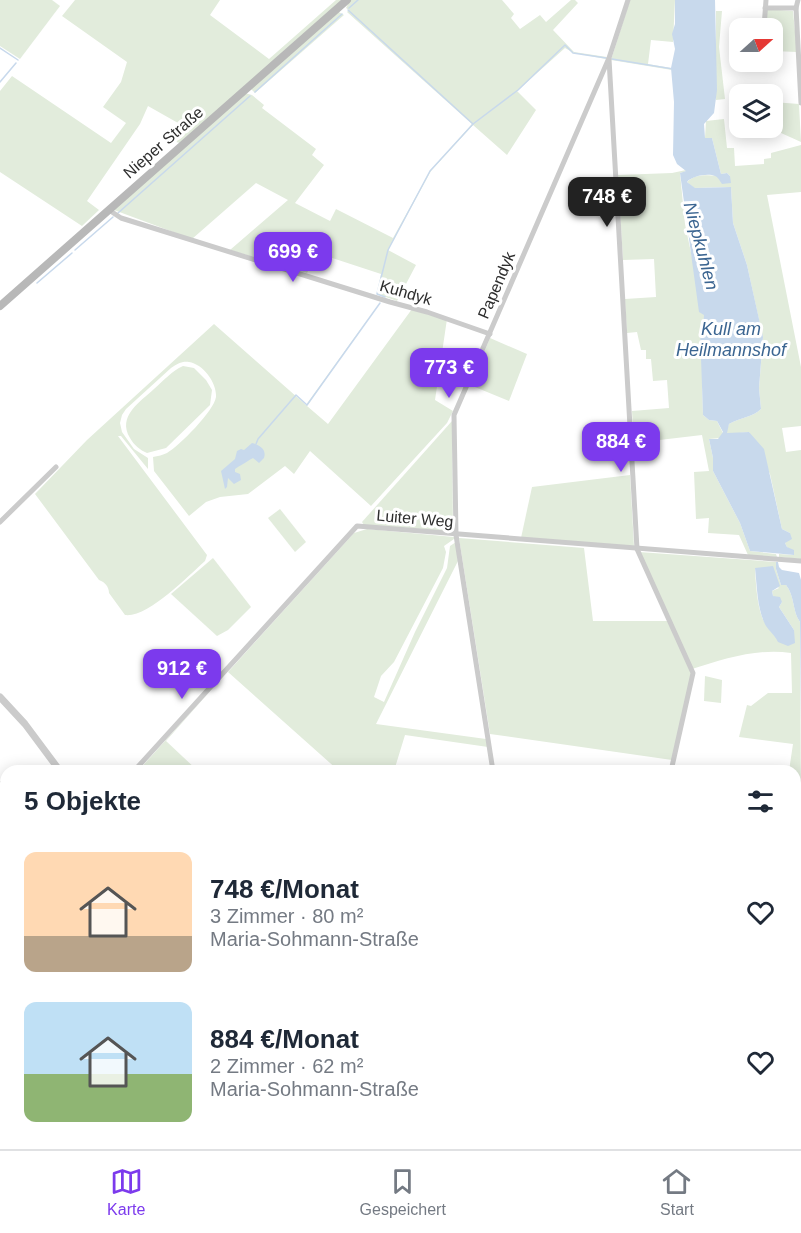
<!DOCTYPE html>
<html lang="de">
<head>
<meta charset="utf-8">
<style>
	body { margin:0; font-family:Arial,sans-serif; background:#f2f2f3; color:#1f2937; height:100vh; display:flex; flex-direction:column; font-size:22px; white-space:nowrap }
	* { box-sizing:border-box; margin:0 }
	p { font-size:20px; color:#747a83 }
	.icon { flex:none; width:33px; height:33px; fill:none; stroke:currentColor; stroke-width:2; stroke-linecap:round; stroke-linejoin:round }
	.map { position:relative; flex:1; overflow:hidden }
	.drawer { position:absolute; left:0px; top:765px; width:801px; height:384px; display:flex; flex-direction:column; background:#fff; border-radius:18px 18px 0 0; box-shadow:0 3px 15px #0003 }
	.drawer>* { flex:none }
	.needle { width:39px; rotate:69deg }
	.tools { position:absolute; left:729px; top:18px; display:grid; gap:12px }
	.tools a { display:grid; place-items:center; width:54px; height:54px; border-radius:12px; background:#fff; box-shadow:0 3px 15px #0003; font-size:30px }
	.price { position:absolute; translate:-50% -51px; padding:0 14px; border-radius:12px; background:#7c3aed; color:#fff; font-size:20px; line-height:39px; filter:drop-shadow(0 2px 3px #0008) }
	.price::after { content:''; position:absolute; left:50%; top:36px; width:18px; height:14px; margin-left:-9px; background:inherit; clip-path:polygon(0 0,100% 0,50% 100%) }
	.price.selected { background:#222; color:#fff }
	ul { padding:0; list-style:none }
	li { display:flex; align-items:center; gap:18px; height:150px; padding:0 24px }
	li span { display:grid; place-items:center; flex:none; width:168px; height:120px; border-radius:12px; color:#555 }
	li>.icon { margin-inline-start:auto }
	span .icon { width:72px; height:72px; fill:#fffc; stroke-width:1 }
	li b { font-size:26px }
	h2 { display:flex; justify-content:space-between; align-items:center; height:72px; padding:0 24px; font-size:26px }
	.tab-bar { display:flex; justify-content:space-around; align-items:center; height:84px; border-top:2px solid #e0e1e3; background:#fff; font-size:16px; color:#747a83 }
	.tab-bar a { display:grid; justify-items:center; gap:3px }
	.tab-bar .selected { color:#7c3aed }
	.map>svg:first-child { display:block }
	.green { fill:#e2ecdc; fill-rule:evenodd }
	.water { fill:#c8d9ec }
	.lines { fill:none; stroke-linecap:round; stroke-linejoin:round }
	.stream { stroke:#c8d9ec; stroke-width:1.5 }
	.minor { stroke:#cbcbcb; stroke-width:5 }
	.tertiary { stroke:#cbcbcb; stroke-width:7 }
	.secondary { stroke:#b8b8b8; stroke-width:8 }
	.labels { text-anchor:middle; stroke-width:6; stroke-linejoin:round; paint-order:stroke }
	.street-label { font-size:16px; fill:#2e2e2e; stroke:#fff }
	.water-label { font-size:18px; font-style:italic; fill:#3b6591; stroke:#fff }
</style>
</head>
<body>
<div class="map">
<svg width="801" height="1149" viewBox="0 0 801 1149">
	<rect width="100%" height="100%" fill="#fff"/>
	<g class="green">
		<path d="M 0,0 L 52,0 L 60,6 L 20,59 L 0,46 Z"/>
		<path d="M 75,0 L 220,0 L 210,15 L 269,59 L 336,0 L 342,0 L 180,143 L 176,142 L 186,132 L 178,123 L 148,106 L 140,124 L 87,201 L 99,210 L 82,226 L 0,172 L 0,91 L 12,76 L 111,143 L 126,123 L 103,107 L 121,82 L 127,62 L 62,16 Z"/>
		<path d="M 350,0 L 502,0 L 514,14 L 511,18 L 520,29 L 540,15 L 546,22 L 571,0 L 575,0 L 578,3 L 553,30 L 574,52 L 607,57 L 606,59 L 574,53 L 565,48 L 517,91 L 536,110 L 507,155 L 473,125 L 431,171 L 388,250 L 416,265 L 397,301 L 377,294 L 381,274 L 317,253 L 307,273 L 230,250 L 288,200 L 256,183 L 192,239 L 114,210 L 245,93 L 252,95 L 264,105 L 262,108 L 316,149 L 312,155 L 324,165 L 295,203 L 330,221 L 336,209 L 393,238 L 430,171 L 472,124 L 347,12 L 349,10 L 346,8 Z"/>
		<path d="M 630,0 L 675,0 L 673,42 L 651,40 L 648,64 L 671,68 L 672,70 L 611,60 Z"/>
		<path d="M 766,9 L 793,11 L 797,52 L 773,51 L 772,28 L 765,28 Z"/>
		<path d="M 337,11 L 344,15 L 255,93 L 250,88 Z"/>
		<path d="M 716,11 L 722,11 L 719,47 L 725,99 L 716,100 Z"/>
		<path d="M 773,102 L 799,104 L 801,142 L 770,128 L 772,128 Z"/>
		<path d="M 724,119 L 727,148 L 734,148 L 735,166 L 764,164 L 764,159 L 771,158 L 771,153 L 801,145 L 801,192 L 767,195 L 801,367 L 801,426 L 782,428 L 786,452 L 801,450 L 801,559 L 779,557 L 779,554 L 794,555 L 787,547 L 785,543 L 790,533 L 782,529 L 770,474 L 749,432 L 728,434 L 726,432 L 729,424 C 739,418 753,417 761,409 L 759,388 L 763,338 L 747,265 L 733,223 L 731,187 L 694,188 L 687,182 C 697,171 717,177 730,176 L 727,173 L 721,174 L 712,138 L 705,138 L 706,121 Z"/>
		<path d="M 686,170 L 687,171 L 680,173 L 685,224 L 704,315 L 702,383 L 703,415 L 709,420 L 717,421 L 723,433 L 721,438 L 709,439 L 713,458 L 713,471 L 740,523 L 750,551 L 776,554 L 777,557 L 748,555 L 739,535 L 708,533 L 709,518 L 696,519 L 694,472 L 709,471 L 702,435 L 634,443 L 632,411 L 669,408 L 667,380 L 653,381 L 651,359 L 646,359 L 646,350 L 641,350 L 637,332 L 627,333 L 625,299 L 656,297 L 654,259 L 623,260 L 618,175 L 672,173 Z"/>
		<path d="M 380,302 L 307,406 L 328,424 L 412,309 L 447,319 L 435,400 L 453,411 L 447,423 L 371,506 L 310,451 L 294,474 L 285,466 L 248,494 L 220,497 L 206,502 L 189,516 L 154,471 L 153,457 C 158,456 163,455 167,453 C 179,446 214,411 216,397 C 217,383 203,364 189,362 C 182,361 177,364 171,368 L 126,409 L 122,415 L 120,423 L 122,432 L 134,449 L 148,458 L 148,469 L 121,436 L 118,436 L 207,555 L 205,561 C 188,576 148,618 125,615 L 109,593 C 109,587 105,582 99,580 L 35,494 L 87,440 L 214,324 L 306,405 Z"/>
		<path d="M 490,338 L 527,354 L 509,401 L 470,385 Z"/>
		<path d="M 183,366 L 194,368 L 206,380 L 212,390 L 210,405 L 166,448 L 147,453 C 140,450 134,445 130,438 C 117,416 140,402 154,389 C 163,381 172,371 183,366 Z"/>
		<path d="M 452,421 L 453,532 L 364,525 L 362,522 Z"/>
		<path d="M 630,475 L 634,546 L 521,538 L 532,487 Z"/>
		<path d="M 280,509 L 306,542 L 295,552 L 268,518 Z"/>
		<path d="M 367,529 L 454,537 L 454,539 L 444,546 L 446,552 L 443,568 L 394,662 L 381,676 L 374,697 L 384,702 L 415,632 L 447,568 L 450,546 L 456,542 L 458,561 L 376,724 L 486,739 L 488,747 L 405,735 L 394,771 L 339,771 L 228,672 L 354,533 Z"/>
		<path d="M 459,538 L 584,548 L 593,621 L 668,621 L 692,674 L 672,760 L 490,734 Z"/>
		<path d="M 639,552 L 776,562 L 776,569 L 781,585 L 786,585 C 795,596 792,611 800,622 L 801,804 L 798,840 L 795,843 L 795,771 L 789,771 L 793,744 L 739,737 L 747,705 L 751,706 L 768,693 L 792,693 L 791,653 C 757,648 724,659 692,669 ZM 755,568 L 779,588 L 772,591 L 773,596 L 782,602 L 779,607 L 794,630 C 788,631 781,632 775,631 C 757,628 756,583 755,568 Z"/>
		<path d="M 213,558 L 251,607 L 228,630 L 217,636 L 171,594 Z"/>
		<path d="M 227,672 L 166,741 L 198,771 L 138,771 Z"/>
		<path d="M 705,676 L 722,680 L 721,703 L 704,701 Z"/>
		<path d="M 6,807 L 6,1134 L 0,1133 L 0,1028 L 2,1016 L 0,1010 L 0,822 Z"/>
		<path d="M 55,1143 L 340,1143 L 337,1149 L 87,1149 Z"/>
		<path d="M 342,1143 L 399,1143 L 404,1149 L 339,1149 Z"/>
		<path d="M 404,1143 L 565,1143 L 522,1149 L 411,1149 Z"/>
	</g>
	<g class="water">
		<path d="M 675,0 L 715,0 L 717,90 L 714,113 L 704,124 L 705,138 L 712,138 L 721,174 L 727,173 L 730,176 L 731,183 L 722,184 C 720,181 718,177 715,176 C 708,173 692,176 687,182 L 695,188 L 731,187 L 733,223 L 747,265 L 763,337 L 759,388 L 761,409 C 753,417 739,418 729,424 L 727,433 L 749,432 L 764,449 L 782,529 L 790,533 L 792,539 L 785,543 L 787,547 L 794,550 L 794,555 L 750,551 L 740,523 L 713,471 L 713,458 L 709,439 L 718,439 L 723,432 L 717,421 L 709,420 L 703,415 L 700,329 L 703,327 L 704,315 L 699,312 L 680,173 L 686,171 L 677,164 L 673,155 L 674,102 L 671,68 L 675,49 L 672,34 L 675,24 Z"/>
		<path d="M 252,443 C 259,445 267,449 264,458 L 259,463 L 253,458 C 251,459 238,467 235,469 L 235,472 L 240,474 L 241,480 L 234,484 L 228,478 L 227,487 L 225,489 L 221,471 L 235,459 L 237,451 L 241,449 L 244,450 Z"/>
		<path d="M 776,562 L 778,562 L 779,567 L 782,570 L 799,573 L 801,580 L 801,721 L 800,622 C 792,611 795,596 786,585 L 781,585 L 776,569 Z"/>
		<path d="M 773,566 L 780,586 L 772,591 L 773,596 L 780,597 L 782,602 L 779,607 L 794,630 L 795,643 L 788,646 L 778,642 C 773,632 767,630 764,622 C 757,606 757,586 755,568 Z"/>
		<path d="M 801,804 L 801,940 L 795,939 L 795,843 L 798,840 Z"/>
		<path d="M 0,838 L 6,839 L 6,880 L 0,879 Z"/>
		<path d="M 464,1143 L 554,1143 L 548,1146 L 497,1149 Z"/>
	</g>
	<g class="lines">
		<g class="stream">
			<path d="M 349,8 L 358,0"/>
			<path d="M 348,10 L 473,124"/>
			<path d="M 0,48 L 18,60"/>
			<path d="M 612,59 L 673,69"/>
			<path d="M 0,82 L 16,63"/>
			<path d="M 255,92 L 342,14"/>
			<path d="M 118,213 L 250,96"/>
			<path d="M 75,250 L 113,217"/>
			<path d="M 37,283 L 72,253"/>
			<path d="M 385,297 L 377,294 L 388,250 L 430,171 L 473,124 L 518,90 L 565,45 L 573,53 L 606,58"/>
			<path d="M 256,444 L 258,439 L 296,395 L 307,405 L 380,303"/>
		</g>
		<g class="minor">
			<path d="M 798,0 L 796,8 L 801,103"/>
			<path d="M 765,8 L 796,8"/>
			<path d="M 764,28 L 766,0"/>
			<path d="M 609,59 L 637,549 L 693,673 L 671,771"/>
			<path d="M 109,210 L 121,218 L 390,302 L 427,312 L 490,334"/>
			<path d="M 0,522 L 56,467"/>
			<path d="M 134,771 L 357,526 L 801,561"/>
			<path d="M 493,771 L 456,535 L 454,415 L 609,58 L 628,0"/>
			<path d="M 0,918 L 6,913"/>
		</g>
		<path class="tertiary" d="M 0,697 L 25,724 L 60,771"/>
		<g class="secondary">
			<path d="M 0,306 L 347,0"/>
			<path d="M 0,785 L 6,787"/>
			<path d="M 626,1143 L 638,1149"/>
		</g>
	</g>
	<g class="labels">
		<g class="street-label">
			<text transform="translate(163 142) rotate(-41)" y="6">Nieper Straße</text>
			<text transform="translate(496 285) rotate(-67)" y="6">Papendyk</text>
			<text transform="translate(406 292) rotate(16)" y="6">Kuhdyk</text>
			<text transform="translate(415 518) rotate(5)" y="6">Luiter Weg</text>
		</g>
		<g class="water-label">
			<text transform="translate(701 246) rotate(75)" y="6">Niepkuhlen</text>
			<text x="731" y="335">Kull am<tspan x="731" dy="21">Heilmannshof</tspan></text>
		</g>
	</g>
</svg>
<div class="tools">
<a><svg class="needle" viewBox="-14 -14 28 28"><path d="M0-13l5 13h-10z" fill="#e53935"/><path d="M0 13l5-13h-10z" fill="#747a83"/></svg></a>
<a><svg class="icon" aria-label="layers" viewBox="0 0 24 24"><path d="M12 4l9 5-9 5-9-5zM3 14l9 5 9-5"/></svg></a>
</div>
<b class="price selected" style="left:607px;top:228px">748 €</b>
<b class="price" style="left:293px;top:283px">699 €</b>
<b class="price" style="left:449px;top:399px">773 €</b>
<b class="price" style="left:621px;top:473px">884 €</b>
<b class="price" style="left:182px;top:700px">912 €</b>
<section class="drawer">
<h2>5 Objekte<svg class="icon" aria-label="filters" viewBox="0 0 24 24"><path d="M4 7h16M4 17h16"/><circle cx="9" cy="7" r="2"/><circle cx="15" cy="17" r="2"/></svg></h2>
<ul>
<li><span style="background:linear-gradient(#ffd9b3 70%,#b9a48a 0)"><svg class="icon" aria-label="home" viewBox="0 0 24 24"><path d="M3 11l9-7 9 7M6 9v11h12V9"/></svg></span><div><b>748 €/Monat</b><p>3 Zimmer · 80 m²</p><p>Maria-Sohmann-Straße</p></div><svg class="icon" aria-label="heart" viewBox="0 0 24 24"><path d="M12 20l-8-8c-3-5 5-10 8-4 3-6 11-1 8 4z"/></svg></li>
<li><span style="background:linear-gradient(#bfe0f5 60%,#8fb573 0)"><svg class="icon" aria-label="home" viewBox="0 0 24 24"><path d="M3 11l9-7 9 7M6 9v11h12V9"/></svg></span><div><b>884 €/Monat</b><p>2 Zimmer · 62 m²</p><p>Maria-Sohmann-Straße</p></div><svg class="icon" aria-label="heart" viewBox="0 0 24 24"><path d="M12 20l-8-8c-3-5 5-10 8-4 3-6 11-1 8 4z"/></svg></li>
</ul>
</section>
</div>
<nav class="tab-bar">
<a class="selected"><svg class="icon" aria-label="map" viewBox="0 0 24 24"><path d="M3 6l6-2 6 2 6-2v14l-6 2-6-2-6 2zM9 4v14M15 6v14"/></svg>Karte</a>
<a><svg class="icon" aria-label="saved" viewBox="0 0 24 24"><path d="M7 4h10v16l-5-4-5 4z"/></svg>Gespeichert</a>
<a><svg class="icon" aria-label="home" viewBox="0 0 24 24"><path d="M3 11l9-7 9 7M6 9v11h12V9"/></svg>Start</a>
</nav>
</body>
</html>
